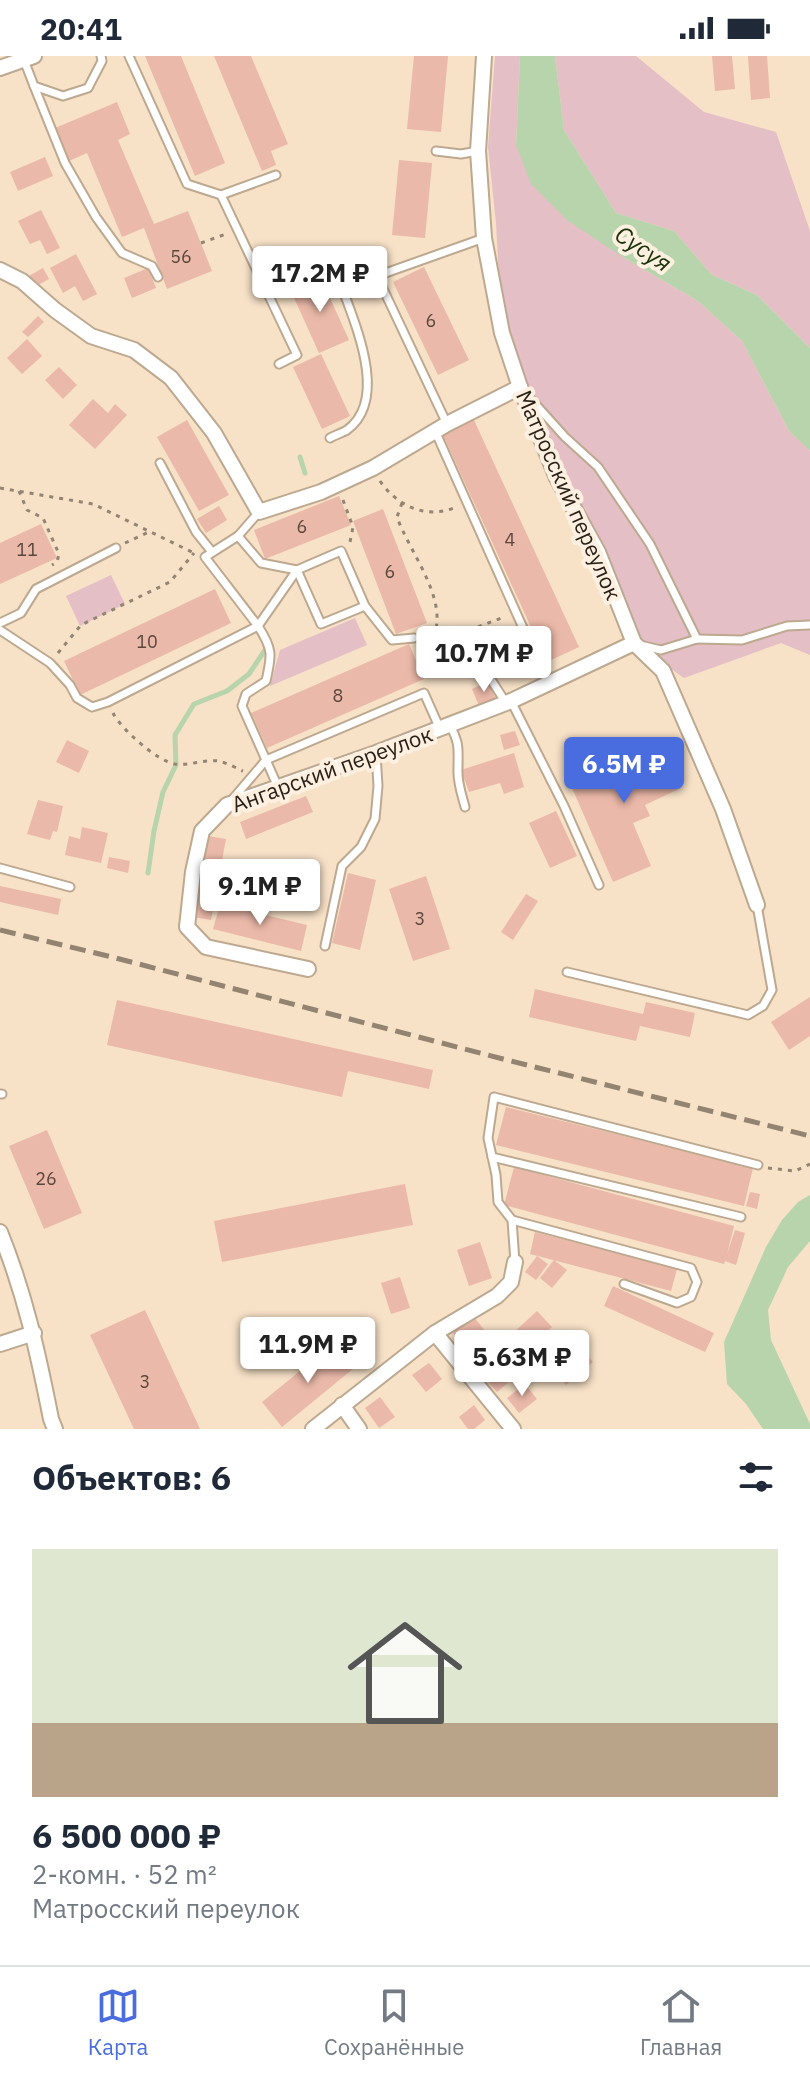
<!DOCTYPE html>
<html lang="ru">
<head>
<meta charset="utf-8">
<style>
	body { margin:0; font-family:"IBM Plex Sans",sans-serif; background:#f6f6f7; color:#1f2937; height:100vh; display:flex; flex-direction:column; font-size:30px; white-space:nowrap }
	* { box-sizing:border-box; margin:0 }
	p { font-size:26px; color:#747a83 }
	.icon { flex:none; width:44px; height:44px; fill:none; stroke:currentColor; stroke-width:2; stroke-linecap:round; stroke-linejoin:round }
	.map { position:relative; height:1373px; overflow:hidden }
	.sheet { display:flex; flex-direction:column; background:#fff; flex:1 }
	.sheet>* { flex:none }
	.price { position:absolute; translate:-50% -68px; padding:0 18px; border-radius:8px; background:#fff; color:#222; font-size:26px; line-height:52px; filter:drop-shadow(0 2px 4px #0008) }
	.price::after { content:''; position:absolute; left:50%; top:48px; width:24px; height:18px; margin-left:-12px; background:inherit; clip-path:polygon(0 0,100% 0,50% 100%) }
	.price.on { background:#496cdf; color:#fff }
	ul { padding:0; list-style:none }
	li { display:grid; align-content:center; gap:16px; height:424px; padding:0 32px }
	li+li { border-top:2px solid #e0e1e3 }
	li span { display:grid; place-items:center; height:248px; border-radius:0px; color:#555 }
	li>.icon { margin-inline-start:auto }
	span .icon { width:144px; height:144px; fill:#fffc; stroke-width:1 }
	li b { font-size:34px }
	h2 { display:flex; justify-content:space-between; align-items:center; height:96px; padding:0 32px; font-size:34px }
	.status { display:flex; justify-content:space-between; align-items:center; height:56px; padding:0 40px; background:#fff; direction:ltr }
	.status svg { height:22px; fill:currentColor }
	.menu { display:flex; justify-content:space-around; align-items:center; height:112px; border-top:2px solid #e0e1e3; background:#fff; font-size:22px; color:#747a83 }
	.menu a { display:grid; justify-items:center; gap:4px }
	.menu .on { color:#496cdf }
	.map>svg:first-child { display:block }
	.green { fill:#e4bfc6 }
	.water { fill:#b8d4ac }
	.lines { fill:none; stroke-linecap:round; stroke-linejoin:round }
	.stream { stroke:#b8d4ac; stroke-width:5 }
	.building { fill:#ebb9a9 }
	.lane-casing { stroke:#bda890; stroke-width:11 }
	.street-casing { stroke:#bda890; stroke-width:18 }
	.path { stroke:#948473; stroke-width:3; stroke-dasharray:4 6; stroke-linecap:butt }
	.lane { stroke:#fff; stroke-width:7 }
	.street { stroke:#fff; stroke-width:14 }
	.rail { stroke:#938472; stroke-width:5; stroke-dasharray:16 8; stroke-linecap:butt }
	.labels { text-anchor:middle; stroke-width:8; stroke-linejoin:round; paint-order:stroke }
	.number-label { font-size:18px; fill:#5a473c }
	.street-label { font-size:22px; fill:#292118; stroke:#fdf0e0 }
	.water-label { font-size:24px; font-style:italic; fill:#193309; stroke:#fdf0e0 }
</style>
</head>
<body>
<div class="status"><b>20:41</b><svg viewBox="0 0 49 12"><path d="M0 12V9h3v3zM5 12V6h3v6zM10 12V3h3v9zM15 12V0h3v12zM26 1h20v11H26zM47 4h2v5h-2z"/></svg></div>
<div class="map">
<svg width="810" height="1373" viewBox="0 0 810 1373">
	<rect width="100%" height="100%" fill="#f7e1c7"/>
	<g class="green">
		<path d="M 495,0 L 520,0 L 516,89 L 621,200 L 698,245 L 742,285 L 789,375 L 810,395 L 810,599 L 781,587 L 684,622 L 634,587 L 557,422 L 502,277 L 496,167 L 488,91 Z"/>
		<path d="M 555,0 L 636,0 L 704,56 L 776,76 L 810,175 L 810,292 L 757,239 L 712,219 L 674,175 L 616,157 L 564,74 Z"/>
		<path d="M 111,519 L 125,548 L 80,570 L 66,540 Z"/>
		<path d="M 355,562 L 367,589 L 270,630 L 280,594 Z"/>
	</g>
	<g class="water">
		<path d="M 520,0 L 555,0 L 564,74 L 616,157 L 674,175 L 712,219 L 757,239 L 810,292 L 810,395 L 789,375 L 742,285 L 698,245 L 621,200 L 567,164 L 531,128 L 516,89 Z"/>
		<path d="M 810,1139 L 810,1185 L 788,1211 L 768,1254 L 771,1284 L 810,1368 L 810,1373 L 763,1373 L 746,1348 L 727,1328 L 724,1286 L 766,1191 L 782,1164 L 798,1146 Z"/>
	</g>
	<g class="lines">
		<g class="stream">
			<path d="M 300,401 L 305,417"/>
			<path d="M 148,817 L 154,775 L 163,736 L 176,709 L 175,679 L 194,648 L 227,635 L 249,618 L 269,588"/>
		</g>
	</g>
	<g class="building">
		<path d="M 145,0 L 181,0 L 225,107 L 195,120 Z"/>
		<path d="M 214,0 L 251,0 L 288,88 L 271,95 L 276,109 L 262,115 Z"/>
		<path d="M 414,0 L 448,0 L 441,76 L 407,73 Z"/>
		<path d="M 712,0 L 732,0 L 735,33 L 715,35 Z"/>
		<path d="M 748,0 L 767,0 L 770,42 L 751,44 Z"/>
		<path d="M 117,46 L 130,78 L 118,84 L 154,168 L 188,155 L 212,215 L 167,233 L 144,172 L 122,181 L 87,97 L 69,105 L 55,72 Z"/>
		<path d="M 45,101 L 53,120 L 18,135 L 10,116 Z"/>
		<path d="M 399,104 L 432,107 L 425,182 L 392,179 Z"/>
		<path d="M 41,154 L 60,192 L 47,198 L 40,184 L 30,188 L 18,165 Z"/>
		<path d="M 76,198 L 97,238 L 83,245 L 75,230 L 63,237 L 50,212 Z"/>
		<path d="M 424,211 L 469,304 L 438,319 L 393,226 Z"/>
		<path d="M 43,212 L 49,223 L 33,232 L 27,221 Z"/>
		<path d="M 148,212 L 156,232 L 132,242 L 124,222 Z"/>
		<path d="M 320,220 L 349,284 L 319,297 L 290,233 Z"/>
		<path d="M 38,260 L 44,266 L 28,281 L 22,276 Z"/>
		<path d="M 27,283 L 42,300 L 22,318 L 7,302 Z"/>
		<path d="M 321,298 L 350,360 L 322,373 L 293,311 Z"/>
		<path d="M 59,311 L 77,329 L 63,343 L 45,324 Z"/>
		<path d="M 93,343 L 108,357 L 115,348 L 127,359 L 95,393 L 69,369 Z"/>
		<path d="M 473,362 L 579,591 L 547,606 L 442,377 Z"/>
		<path d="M 187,364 L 229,439 L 199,455 L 157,381 Z"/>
		<path d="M 339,440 L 351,469 L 265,503 L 254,474 Z"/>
		<path d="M 219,450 L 227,464 L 206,477 L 197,463 Z"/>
		<path d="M 383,453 L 427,567 L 396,578 L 353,465 Z"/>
		<path d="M 41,468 L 57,502 L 0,528 L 0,487 Z"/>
		<path d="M 215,533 L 231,567 L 80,639 L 64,605 Z"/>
		<path d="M 409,588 L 424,623 L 267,692 L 251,657 Z"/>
		<path d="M 435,596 L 442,612 L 429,618 L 422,602 Z"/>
		<path d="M 488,626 L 496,643 L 479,650 L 472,633 Z"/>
		<path d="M 515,675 L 520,689 L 504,694 L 500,679 Z"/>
		<path d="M 67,684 L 89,695 L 79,717 L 56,706 Z"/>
		<path d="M 658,684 L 681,732 L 645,749 L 650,760 L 633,767 L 651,810 L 613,826 L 569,725 Z"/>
		<path d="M 514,697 L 524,731 L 504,738 L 500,727 L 469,736 L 461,714 Z"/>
		<path d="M 306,740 L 313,756 L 246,783 L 240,766 Z"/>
		<path d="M 38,744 L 63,750 L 57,776 L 53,775 L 50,784 L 27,778 Z"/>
		<path d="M 556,755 L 577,800 L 550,812 L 529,767 Z"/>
		<path d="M 82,771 L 108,777 L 101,807 L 65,799 L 69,780 L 80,783 Z"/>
		<path d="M 208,780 L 226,783 L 211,864 L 193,861 Z"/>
		<path d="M 109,801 L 130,805 L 128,817 L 107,812 Z"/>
		<path d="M 348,817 L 376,824 L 360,894 L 332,887 Z"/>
		<path d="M 426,820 L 450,893 L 413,905 L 389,833 Z"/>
		<path d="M 0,830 L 61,843 L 58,859 L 0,846 Z"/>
		<path d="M 526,838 L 538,845 L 513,884 L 501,876 Z"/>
		<path d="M 220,848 L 307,869 L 301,895 L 213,873 Z"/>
		<path d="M 535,933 L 643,958 L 646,946 L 695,957 L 690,981 L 640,970 L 636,985 L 529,961 Z"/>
		<path d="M 810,941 L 810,980 L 789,994 L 771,966 Z"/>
		<path d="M 117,944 L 433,1014 L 429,1033 L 348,1015 L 342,1041 L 107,989 Z"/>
		<path d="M 506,1051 L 753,1112 L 744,1150 L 496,1089 Z"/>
		<path d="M 47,1074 L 82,1157 L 44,1173 L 9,1090 Z"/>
		<path d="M 514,1111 L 734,1170 L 727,1198 L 735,1174 L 745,1177 L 736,1209 L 725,1205 L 724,1208 L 504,1149 Z"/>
		<path d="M 405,1128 L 413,1169 L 222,1206 L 214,1165 Z"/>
		<path d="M 750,1136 L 760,1138 L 757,1153 L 746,1150 Z"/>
		<path d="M 535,1176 L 677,1213 L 671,1235 L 530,1198 Z"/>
		<path d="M 480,1186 L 492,1222 L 469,1230 L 457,1194 Z"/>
		<path d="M 537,1200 L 548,1208 L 536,1224 L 525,1216 Z"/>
		<path d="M 554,1204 L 567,1214 L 552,1232 L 540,1222 Z"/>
		<path d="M 400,1221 L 410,1252 L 391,1258 L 381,1227 Z"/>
		<path d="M 613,1230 L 714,1277 L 705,1296 L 604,1250 Z"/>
		<path d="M 145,1254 L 200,1373 L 134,1373 L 90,1279 Z"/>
		<path d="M 537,1255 L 552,1271 L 513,1306 L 498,1291 Z"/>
		<path d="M 473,1260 L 494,1286 L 474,1303 L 453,1277 Z"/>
		<path d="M 334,1287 L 354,1312 L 282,1371 L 262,1346 Z"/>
		<path d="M 582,1293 L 593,1306 L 566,1329 L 555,1316 Z"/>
		<path d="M 504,1306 L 516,1320 L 497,1336 L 485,1323 Z"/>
		<path d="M 429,1307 L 442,1323 L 426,1336 L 412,1319 Z"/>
		<path d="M 525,1328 L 537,1343 L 519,1357 L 507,1342 Z"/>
		<path d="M 380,1341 L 395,1361 L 379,1372 L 365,1352 Z"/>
		<path d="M 474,1349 L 485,1364 L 474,1373 L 468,1373 L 459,1361 Z"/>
	</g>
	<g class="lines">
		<defs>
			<g id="lane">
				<path d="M 129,0 L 187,128 L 221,139 L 297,299 L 279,308"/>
				<path d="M 24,4 L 34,30 L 63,40 L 88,32 L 102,5 L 101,0"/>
				<path d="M 34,30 L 65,107 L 96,161 L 122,197 L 152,210 L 158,221"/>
				<path d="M 436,95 L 461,98 L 478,95"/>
				<path d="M 221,139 L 276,119"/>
				<path d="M 529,341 L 565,381 L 598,411 L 650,488 L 697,583 L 661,594 L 640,589"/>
				<path d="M 447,368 L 377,220 L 484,182"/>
				<path d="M 436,377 L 548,628"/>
				<path d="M 330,382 C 335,379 342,377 347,374 C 391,342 352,262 339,223"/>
				<path d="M 160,407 L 196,476 L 212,496"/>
				<path d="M 238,480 L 261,507 L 297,514 L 321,568 L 365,550"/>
				<path d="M 0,567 L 21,557 L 36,533 L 116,492"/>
				<path d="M 0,574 L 50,607 L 70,629 L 77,642 L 92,651 L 108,646 L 258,570 L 205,501 L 238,480 L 259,456"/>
				<path d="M 697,583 L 742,584 L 787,570 L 810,569"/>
				<path d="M 457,592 L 490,622 L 506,647"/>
				<path d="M 511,645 L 564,750 L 599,829"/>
				<path d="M 450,669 C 460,689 458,691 458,713 C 457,726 462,739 465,751"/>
				<path d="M 278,731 L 242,650 L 246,638 L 266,625 C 272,599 273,593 258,570 L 297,514 L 341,495 L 365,550 L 392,584 L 414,582"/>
				<path d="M 231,745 L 266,704 L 424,637 L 440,673"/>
				<path d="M 0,812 L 70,831"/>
				<path d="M 325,890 L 342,810 L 361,791 L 375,763 L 378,730 L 376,697"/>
				<path d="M 567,916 L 748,959 L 763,950 L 772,934 L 757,849"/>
				<path d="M 0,1038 L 2,1038"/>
				<path d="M 492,1101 L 741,1161"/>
				<path d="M 512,1164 L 691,1212 L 697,1226 L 691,1241 L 677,1247 L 624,1228"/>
				<path d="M 515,1206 L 512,1164 L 498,1146 L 496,1119 L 488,1082 L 494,1041 L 758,1109"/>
			</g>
			<g id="street">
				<path d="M 484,0 L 478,95 L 484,182 L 502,277 L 520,331 L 557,422 L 598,496 L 634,587 L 663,615 L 723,753 L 757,849"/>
				<path d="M 0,12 L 34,0"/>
				<path d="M 0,214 L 22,225 L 55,254 L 91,280 L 134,294 L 171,322 L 214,377 L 259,456 L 321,436 L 373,412 L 447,368 L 520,331"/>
				<path d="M 308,913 L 206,891 L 187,871 L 193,816 L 202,775 L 227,749 L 376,697 L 511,645 L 634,587"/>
				<path d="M 0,1176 C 25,1238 38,1297 51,1363 L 55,1373"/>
				<path d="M 435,1277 L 513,1373"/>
				<path d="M 0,1288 L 34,1277"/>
				<path d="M 342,1349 L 359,1373"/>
				<path d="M 313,1373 L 435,1277 L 497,1240 L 511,1226 L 515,1206"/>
			</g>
		</defs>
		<use href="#lane" class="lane-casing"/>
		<use href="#street" class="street-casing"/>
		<g class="path">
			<path d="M 201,187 L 226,178"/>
			<path d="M 380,425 C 397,450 427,464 456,451"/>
			<path d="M 0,432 L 93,448 L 194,497"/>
			<path d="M 19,435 L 27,454 L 43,462 L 59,498 L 57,506 L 52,509"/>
			<path d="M 343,444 L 353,471 L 350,486"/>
			<path d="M 402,447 L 397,461 C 409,496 450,544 433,582"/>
			<path d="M 125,487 L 151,475"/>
			<path d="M 461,581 L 470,574 L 504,561"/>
			<path d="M 426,582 L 433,582 L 446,587"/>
			<path d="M 58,597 L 81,569 L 170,526 L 194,497"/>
			<path d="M 113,657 C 121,673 157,705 175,708 C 189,710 205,703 219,705 C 227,707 236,712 243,715"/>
			<path d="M 768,1112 L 795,1115 L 810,1108"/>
		</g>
		<use href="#lane" class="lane"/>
		<use href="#street" class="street"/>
		<path class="rail" d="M 0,874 L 112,901 L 503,1003 L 810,1080"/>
	</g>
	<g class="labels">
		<g class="number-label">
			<text x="181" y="207">56</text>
			<text x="431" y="271">6</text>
			<text x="302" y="477">6</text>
			<text x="510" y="490">4</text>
			<text x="27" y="500">11</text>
			<text x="390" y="522">6</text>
			<text x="147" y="592">10</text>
			<text x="338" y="646">8</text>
			<text x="420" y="869">3</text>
			<text x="46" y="1129">26</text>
			<text x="145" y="1332">3</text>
		</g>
		<g class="street-label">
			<text transform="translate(569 439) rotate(66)" y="8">Матросский переулок</text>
			<text transform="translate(332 713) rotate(-20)" y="8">Ангарский переулок</text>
		</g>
		<g class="water-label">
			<text transform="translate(643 193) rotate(34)" y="8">Сусуя</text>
		</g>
	</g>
</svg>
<b class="price" style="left:320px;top:258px">17.2M ₽</b>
<b class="price" style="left:484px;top:638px">10.7M ₽</b>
<b class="price on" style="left:624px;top:749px">6.5M ₽</b>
<b class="price" style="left:260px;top:871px">9.1M ₽</b>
<b class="price" style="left:308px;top:1329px">11.9M ₽</b>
<b class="price" style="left:522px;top:1342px">5.63M ₽</b>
</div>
<section class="sheet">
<h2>Объектов: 6<svg class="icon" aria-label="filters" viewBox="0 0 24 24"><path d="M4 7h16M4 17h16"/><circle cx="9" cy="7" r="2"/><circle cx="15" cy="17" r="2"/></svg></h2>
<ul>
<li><span style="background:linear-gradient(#dfe7d0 70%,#b9a48a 0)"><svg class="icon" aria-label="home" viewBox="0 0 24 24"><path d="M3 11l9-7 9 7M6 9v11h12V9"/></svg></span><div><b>6 500 000 ₽</b><p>2-комн. · 52 m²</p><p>Матросский переулок</p></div></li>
</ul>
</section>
<nav class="menu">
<a class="on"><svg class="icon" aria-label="map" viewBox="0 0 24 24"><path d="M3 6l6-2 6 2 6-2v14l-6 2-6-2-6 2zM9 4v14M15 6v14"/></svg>Карта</a>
<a><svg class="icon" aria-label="saved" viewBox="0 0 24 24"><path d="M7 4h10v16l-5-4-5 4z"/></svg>Сохранённые</a>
<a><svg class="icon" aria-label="home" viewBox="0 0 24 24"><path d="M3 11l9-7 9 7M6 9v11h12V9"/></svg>Главная</a>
</nav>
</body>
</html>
